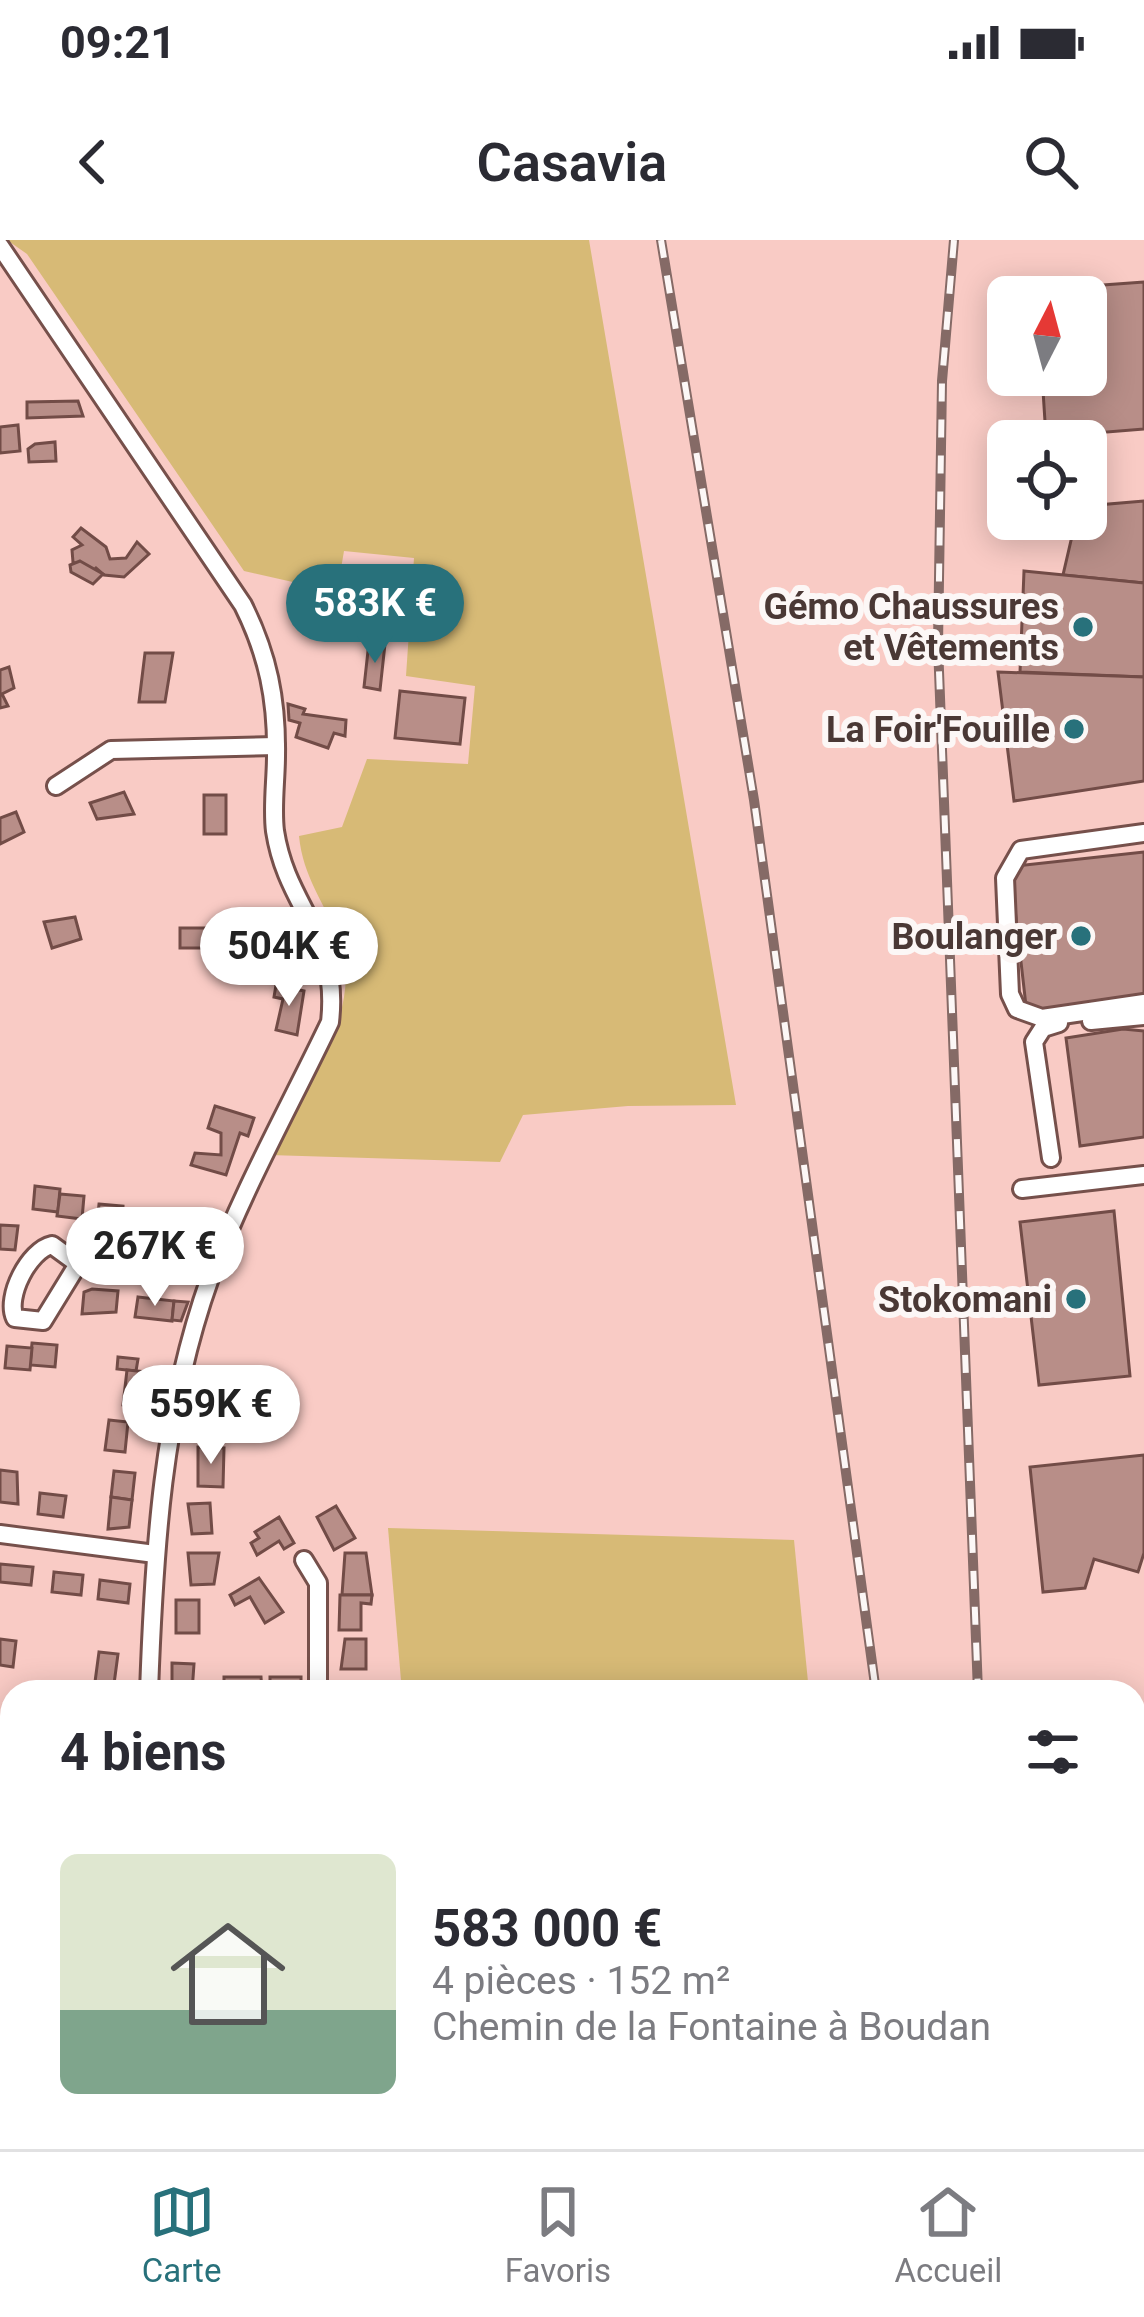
<!DOCTYPE html>
<html lang="fr">
<head>
<meta charset="utf-8">
<style>
	body { margin:0; font-family:Roboto,sans-serif; background:#f7f7f7; color:#2b2b33; height:100vh; display:flex; flex-direction:column; font-size:45px; white-space:nowrap }
	* { box-sizing:border-box; margin:0 }
	p { font-size:39px; color:#7c7c81 }
	.icon { flex:none; width:66px; height:66px; fill:none; stroke:currentColor; stroke-width:2; stroke-linecap:round; stroke-linejoin:round }
	.map { position:relative; flex:1; overflow:hidden }
	.sheet { position:absolute; left:0px; top:1440px; width:1146px; height:471px; display:flex; flex-direction:column; background:#fff; border-radius:36px 36px 0 0; box-shadow:0 6px 30px #0003 }
	.sheet>* { flex:none }
	.needle { width:78px; rotate:6deg }
	.controls { position:absolute; left:987px; top:36px; display:grid; gap:24px }
	.controls a { display:grid; place-items:center; width:120px; height:120px; border-radius:18px; background:#fff; box-shadow:0 6px 30px #0003; font-size:60px }
	.price { position:absolute; translate:-50% -102px; padding:0 27px; border-radius:42px; background:#fff; color:#222; font-size:39px; line-height:78px; filter:drop-shadow(0 3px 6px #0008) }
	.price::after { content:''; position:absolute; left:50%; top:72px; width:36px; height:27px; margin-left:-18px; background:inherit; clip-path:polygon(0 0,100% 0,50% 100%) }
	.price.selected { background:#28717b; color:#fff }
	ul { padding:0; list-style:none }
	li { display:flex; align-items:center; gap:36px; height:300px; padding:0 60px }
	li+li { border-top:3px solid #e1e1e2 }
	li span { display:grid; place-items:center; flex:none; width:336px; height:240px; border-radius:18px; color:#555 }
	li>.icon { margin-inline-start:auto }
	span .icon { width:144px; height:144px; fill:#fffc; stroke-width:1 }
	li b { font-size:51px }
	h2 { display:flex; justify-content:space-between; align-items:center; height:144px; padding:0 60px; font-size:51px }
	.status { display:flex; justify-content:space-between; align-items:center; height:84px; padding:0 60px; background:#fff; direction:ltr }
	.status svg { height:33px; fill:currentColor }
	header { display:flex; justify-content:space-between; align-items:center; height:156px; padding:0 60px; background:#fff; font-size:54px; font-weight:600 }
	.tab-bar { display:flex; justify-content:space-around; align-items:center; height:168px; border-top:3px solid #e1e1e2; background:#fff; font-size:33px; color:#7c7c81 }
	.tab-bar a { display:grid; justify-items:center; gap:6px }
	.tab-bar .selected { color:#28717b }
	.map>svg:first-child { display:block }
	.green { fill:#d7ba76 }
	.building { fill:#b88e88; stroke:#724c47; stroke-width:3 }
	.lines { fill:none; stroke-linecap:round; stroke-linejoin:round }
	.minor-casing { stroke:#76504b; stroke-width:22 }
	.minor { stroke:#fff; stroke-width:16 }
	.rail-casing { stroke:#856a66; stroke-width:10 }
	.rail { stroke:#fcf7f6; stroke-width:6; stroke-dasharray:18; stroke-linecap:butt }
	.poi-dot { fill:#28717b; stroke:#fcf7f6; stroke-width:4.5 }
	.labels { text-anchor:middle; stroke-width:12; stroke-linejoin:round; paint-order:stroke }
	.poi-label { font-size:36px; font-weight:bold; fill:#4a3835; stroke:#fcf7f6; text-anchor:end }
</style>
</head>
<body>
<div class="status"><b>09:21</b><svg viewBox="0 0 49 12"><path d="M0 12V9h3v3zM5 12V6h3v6zM10 12V3h3v9zM15 12V0h3v12zM26 1h20v11H26zM47 4h2v5h-2z"/></svg></div>
<header><svg class="icon" aria-label="back" viewBox="0 0 24 24"><path d="M15 5l-7 7 7 7"/></svg>Casavia<svg class="icon" aria-label="search" viewBox="0 0 24 24"><circle cx="10" cy="10" r="6"/><path d="M15 15l6 6"/></svg></header>
<div class="map">
<svg width="1144" height="1909" viewBox="0 0 1144 1909">
	<rect width="100%" height="100%" fill="#f9cbc5"/>
	<g class="green">
		<path d="M 7,0 L 589,0 L 736,865 L 628,866 L 523,875 L 500,922 L 269,915 C 301,855 367,771 339,699 C 324,662 303,637 299,596 L 342,587 L 367,519 L 468,524 L 475,446 L 406,436 L 414,318 L 344,311 L 337,352 L 244,331 L 27,14 Z"/>
		<path d="M 388,1288 L 794,1300 L 809,1452 L 402,1452 Z"/>
	</g>
	<g class="building">
		<path d="M 1144,42 L 1144,189 L 1046,197 L 1042,135 L 1086,135 L 1086,57 L 1036,57 L 1035,50 Z"/>
		<path d="M 78,161 L 83,176 L 27,178 L 27,162 Z"/>
		<path d="M 18,185 L 20,211 L 0,213 L 0,187 Z"/>
		<path d="M 55,202 L 56,221 L 29,222 L 28,209 L 35,204 Z"/>
		<path d="M 1144,261 L 1144,343 L 1063,335 L 1076,279 L 1086,279 L 1086,266 Z"/>
		<path d="M 81,288 L 106,307 L 110,319 L 126,318 L 137,302 L 149,314 L 124,337 L 104,335 L 96,328 L 92,332 L 73,322 L 72,310 L 82,305 L 73,297 Z"/>
		<path d="M 80,321 L 103,334 L 93,344 L 71,332 L 70,325 Z"/>
		<path d="M 1024,331 L 1144,343 L 1144,437 L 1020,432 Z"/>
		<path d="M 372,333 L 393,335 L 391,360 L 370,358 Z"/>
		<path d="M 369,402 L 385,404 L 380,450 L 364,447 Z"/>
		<path d="M 145,413 L 173,413 L 165,462 L 139,462 Z"/>
		<path d="M 9,427 L 14,448 L 2,454 L 8,466 L 0,468 L 0,430 Z"/>
		<path d="M 998,432 L 1144,437 L 1144,541 L 1014,561 Z"/>
		<path d="M 400,451 L 465,458 L 460,504 L 395,498 Z"/>
		<path d="M 288,464 L 305,469 L 303,474 L 346,480 L 345,496 L 334,493 L 328,508 L 296,497 L 300,483 L 289,480 Z"/>
		<path d="M 124,552 L 134,574 L 97,579 L 90,563 Z"/>
		<rect x="204" y="555" width="22" height="39"/>
		<path d="M 16,572 L 24,592 L 0,604 L 0,578 Z"/>
		<path d="M 1144,612 L 1144,758 L 1032,771 L 1026,766 L 1011,634 L 1016,626 Z"/>
		<path d="M 75,677 L 81,699 L 52,708 L 44,682 Z"/>
		<path d="M 180,688 L 216,688 L 215,708 L 180,708 Z"/>
		<path d="M 276,745 L 304,751 L 297,795 L 276,790 L 283,759 L 274,757 Z"/>
		<path d="M 1123,789 L 1144,791 L 1144,897 L 1080,906 L 1066,798 Z"/>
		<path d="M 215,866 L 254,878 L 248,896 L 240,893 L 226,935 L 191,925 L 195,913 L 221,915 L 221,893 L 208,888 Z"/>
		<path d="M 35,946 L 60,949 L 58,972 L 33,969 Z"/>
		<path d="M 60,954 L 84,956 L 82,979 L 57,976 Z"/>
		<path d="M 99,964 L 123,966 L 122,988 L 97,985 Z"/>
		<path d="M 165,970 L 200,974 L 198,993 L 162,993 Z"/>
		<path d="M 1114,971 L 1130,1136 L 1039,1145 L 1020,982 Z"/>
		<path d="M 123,972 L 148,974 L 146,996 L 121,994 Z"/>
		<path d="M 0,985 L 18,986 L 15,1010 L 0,1009 Z"/>
		<path d="M 92,1049 L 118,1051 L 116,1072 L 82,1074 L 84,1052 Z"/>
		<path d="M 138,1057 L 174,1061 L 172,1081 L 135,1077 Z"/>
		<path d="M 174,1061 L 188,1062 L 181,1081 L 172,1080 Z"/>
		<path d="M 32,1103 L 57,1105 L 55,1127 L 30,1125 Z"/>
		<path d="M 7,1106 L 32,1108 L 30,1130 L 5,1128 Z"/>
		<path d="M 118,1117 L 138,1119 L 136,1131 L 117,1129 Z"/>
		<path d="M 127,1130 L 148,1132 L 143,1167 L 123,1165 Z"/>
		<path d="M 109,1180 L 128,1182 L 125,1212 L 105,1210 Z"/>
		<path d="M 198,1207 L 224,1208 L 223,1247 L 198,1246 Z"/>
		<path d="M 1144,1215 L 1144,1313 L 1138,1332 L 1094,1319 L 1085,1348 L 1043,1352 L 1030,1227 Z"/>
		<path d="M 0,1230 L 17,1232 L 18,1264 L 0,1262 Z"/>
		<path d="M 114,1231 L 135,1233 L 132,1260 L 111,1257 Z"/>
		<path d="M 40,1253 L 66,1256 L 63,1277 L 38,1274 Z"/>
		<path d="M 111,1257 L 132,1260 L 129,1287 L 108,1289 Z"/>
		<path d="M 210,1263 L 212,1293 L 192,1294 L 188,1264 Z"/>
		<path d="M 336,1266 L 355,1298 L 334,1310 L 317,1277 Z"/>
		<path d="M 279,1277 L 294,1303 L 284,1309 L 279,1301 L 257,1315 L 251,1303 L 259,1298 L 255,1292 Z"/>
		<path d="M 188,1313 L 219,1313 L 214,1344 L 191,1345 Z"/>
		<path d="M 345,1313 L 366,1313 L 372,1355 L 342,1355 Z"/>
		<path d="M 0,1324 L 33,1327 L 31,1345 L 0,1342 Z"/>
		<path d="M 54,1332 L 83,1335 L 81,1355 L 52,1352 Z"/>
		<path d="M 259,1338 L 283,1372 L 265,1383 L 250,1357 L 235,1365 L 230,1355 Z"/>
		<path d="M 100,1340 L 130,1344 L 128,1363 L 98,1359 Z"/>
		<path d="M 340,1355 L 372,1355 L 371,1364 L 361,1363 L 361,1390 L 339,1390 Z"/>
		<rect x="176" y="1360" width="23" height="33"/>
		<path d="M 0,1399 L 16,1401 L 13,1427 L 0,1425 Z"/>
		<path d="M 345,1399 L 366,1399 L 366,1429 L 341,1429 Z"/>
		<path d="M 99,1412 L 118,1414 L 114,1444 L 95,1442 Z"/>
		<path d="M 172,1423 L 194,1424 L 192,1452 L 172,1452 Z"/>
		<path d="M 224,1437 L 261,1437 L 262,1452 L 224,1452 Z"/>
		<rect x="270" y="1437" width="31" height="15"/>
		<rect x="341" y="1444" width="28" height="8"/>
		<path d="M 1144,1499 L 1144,1576 L 1134,1577 L 1134,1500 Z"/>
		<rect x="174" y="1899" width="31" height="10"/>
		<path d="M 310,1899 L 350,1899 L 349,1909 L 310,1904 Z"/>
		<rect x="470" y="1899" width="31" height="10"/>
		<path d="M 634,1899 L 678,1899 L 679,1909 L 629,1909 Z"/>
		<path d="M 254,1902 L 300,1903 L 300,1909 L 254,1909 Z"/>
	</g>
	<g class="lines">
		<defs>
			<g id="minor">
				<path d="M 0,6 L 243,365 C 268,415 277,460 276,516 C 276,540 272,567 275,591 C 287,669 340,694 330,782 C 290,866 242,951 210,1038 C 162,1172 154,1311 149,1452"/>
				<path d="M 56,546 L 111,510 L 276,506"/>
				<path d="M 1144,593 L 1021,610 L 1005,638 L 1010,754 L 1017,769 L 1042,778 L 1144,763"/>
				<path d="M 1091,781 L 1144,776"/>
				<path d="M 1051,918 L 1034,802 L 1043,788 L 1059,783"/>
				<path d="M 1022,949 L 1144,935"/>
				<path d="M 78,1024 L 43,1081 L 15,1078 C 5,1057 29,1010 52,1005 L 78,1024 L 184,1028 L 210,1037"/>
				<path d="M 0,1294 L 155,1314"/>
				<path d="M 304,1320 L 318,1343 L 318,1452"/>
				<path d="M 0,1658 L 12,1659"/>
				<path d="M 151,1899 L 151,1909"/>
				<path d="M 438,1899 L 439,1909"/>
			</g>
		</defs>
		<use href="#minor" class="minor-casing"/>
		<use href="#minor" class="minor"/>
		<defs>
			<g id="rail">
				<path d="M 661,0 L 754,560 L 876,1452"/>
				<path d="M 954,0 L 942,141 L 938,405 L 978,1452"/>
				<path d="M 928,1899 L 929,1909"/>
				<path d="M 995,1899 L 996,1909"/>
			</g>
		</defs>
		<use href="#rail" class="rail-casing"/>
		<use href="#rail" class="rail"/>
	</g>
	<g class="poi-dot">
		<circle cx="1083" cy="387" r="12"/>
		<circle cx="1074" cy="489" r="12"/>
		<circle cx="1081" cy="696" r="12"/>
		<circle cx="1076" cy="1059" r="12"/>
	</g>
	<g class="labels">
		<g class="poi-label">
			<text x="1059" y="379">Gémo Chaussures<tspan x="1059" dy="41">et Vêtements</tspan></text>
			<text x="1050" y="502">La Foir'Fouille</text>
			<text x="1057" y="709">Boulanger</text>
			<text x="1052" y="1072">Stokomani</text>
		</g>
	</g>
</svg>
<div class="controls">
<a><svg class="needle" viewBox="-14 -14 28 28"><path d="M0-13l5 13h-10z" fill="#e53935"/><path d="M0 13l5-13h-10z" fill="#7c7c81"/></svg></a>
<a><svg class="icon" aria-label="locate" viewBox="0 0 24 24"><circle cx="12" cy="12" r="6"/><path d="M12 2v4M12 18v4M2 12h4M18 12h4"/></svg></a>
</div>
<b class="price selected" style="left:375px;top:426px">583K €</b>
<b class="price" style="left:289px;top:769px">504K €</b>
<b class="price" style="left:155px;top:1069px">267K €</b>
<b class="price" style="left:211px;top:1227px">559K €</b>
<section class="sheet">
<h2>4 biens<svg class="icon" aria-label="filters" viewBox="0 0 24 24"><path d="M4 7h16M4 17h16"/><circle cx="9" cy="7" r="2"/><circle cx="15" cy="17" r="2"/></svg></h2>
<ul>
<li><span style="background:linear-gradient(#dfe7d0 65%,#7fa58c 0)"><svg class="icon" aria-label="home" viewBox="0 0 24 24"><path d="M3 11l9-7 9 7M6 9v11h12V9"/></svg></span><div><b>583 000 €</b><p>4 pièces · 152 m²</p><p>Chemin de la Fontaine à Boudan</p></div></li>
</ul>
</section>
</div>
<nav class="tab-bar">
<a class="selected"><svg class="icon" aria-label="map" viewBox="0 0 24 24"><path d="M3 6l6-2 6 2 6-2v14l-6 2-6-2-6 2zM9 4v14M15 6v14"/></svg>Carte</a>
<a><svg class="icon" aria-label="saved" viewBox="0 0 24 24"><path d="M7 4h10v16l-5-4-5 4z"/></svg>Favoris</a>
<a><svg class="icon" aria-label="home" viewBox="0 0 24 24"><path d="M3 11l9-7 9 7M6 9v11h12V9"/></svg>Accueil</a>
</nav>
</body>
</html>
